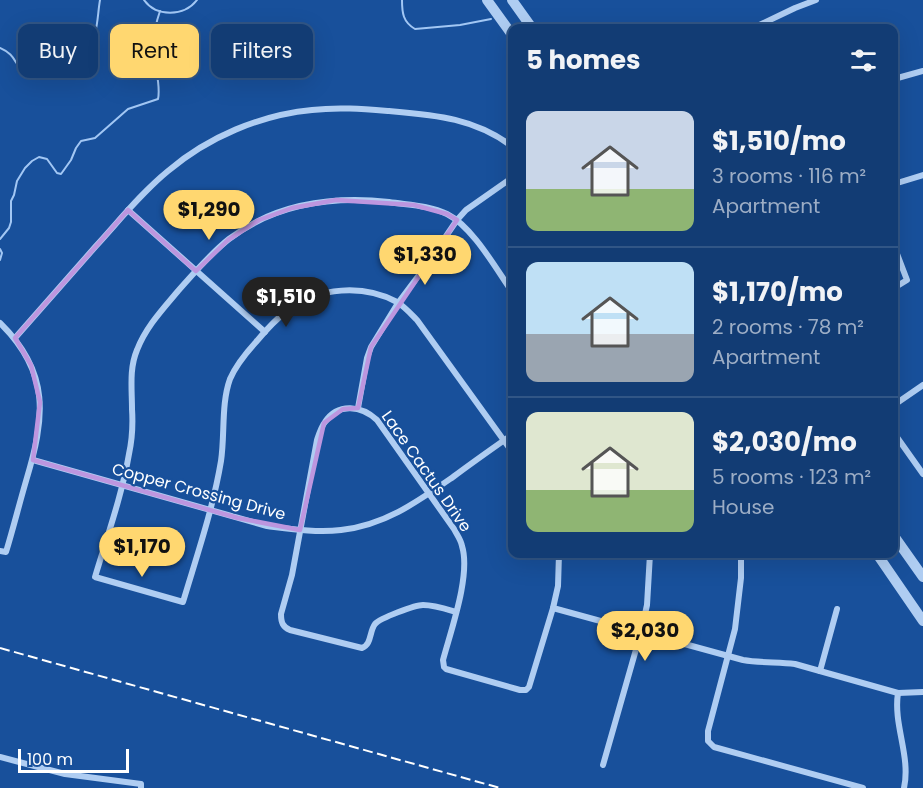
<!DOCTYPE html>
<html lang="en">
<head>
<meta charset="utf-8">
<style>
	body { margin:0; font-family:Poppins,sans-serif; background:#1b4379; color:#f1f3f6; height:100vh; display:flex; flex-direction:column; font-size:22px; white-space:nowrap }
	* { box-sizing:border-box; margin:0 }
	p { font-size:20px; color:#9cadc5 }
	.icon { flex:none; width:33px; height:33px; fill:none; stroke:currentColor; stroke-width:2; stroke-linecap:round; stroke-linejoin:round }
	.map { position:relative; flex:1; overflow:hidden }
	.details { position:absolute; left:508px; top:24px; width:390px; height:534px; display:flex; flex-direction:column; background:#123c74; border-radius:12px; box-shadow:0 6px 24px #0002,0 0 0 2px #315686 }
	.details>* { flex:none }
	.top-card { position:absolute; left:18px; top:24px; width:400px; height:54px; display:flex; gap:12px }
	.scale { position:absolute; left:18px; bottom:15px; width:111px; box-sizing:border-box; padding-left:6px; border:3px solid #fff; border-top:0; font-size:16px; line-height:21px; white-space:nowrap; color:#fff; -webkit-text-stroke:4px #18509b; paint-order:stroke }
	.price { position:absolute; translate:-50% -51px; padding:0 14px; border-radius:21px; background:#ffd770; color:#111; font-size:20px; line-height:39px; filter:drop-shadow(0 2px 3px #0008) }
	.price::after { content:''; position:absolute; left:50%; top:36px; width:18px; height:14px; margin-left:-9px; background:inherit; clip-path:polygon(0 0,100% 0,50% 100%) }
	.price.on { background:#222; color:#fff }
	ul { padding:0; list-style:none }
	li { display:flex; align-items:center; gap:18px; height:150px; padding:0 18px }
	li+li { border-top:2px solid #315686 }
	li span { display:grid; place-items:center; flex:none; width:168px; height:120px; border-radius:12px; color:#555 }
	li>.icon { margin-inline-start:auto }
	span .icon { width:72px; height:72px; fill:#fffc; stroke-width:1 }
	li b { font-size:26px }
	h2 { display:flex; justify-content:space-between; align-items:center; height:72px; padding:0 18px; font-size:26px }
	.chip { padding:0 21px; border-radius:12px; background:#123c74; box-shadow:0 6px 24px #0002,0 0 0 2px #315686; font-size:21px; line-height:54px }
	.chip.on { background:#ffd770; color:#111 }
	.map>svg:first-child { display:block }
	.lines { fill:none; stroke-linecap:round; stroke-linejoin:round }
	.stream { stroke:#a2c7f4; stroke-width:2 }
	.minor { stroke:#afcdf2; stroke-width:6 }
	.tertiary { stroke:#afcdf2; stroke-width:10 }
	.rail { stroke:#fff; stroke-width:2; stroke-dasharray:10 4.5; stroke-linecap:butt }
	.marked { fill:none; stroke:#bd96df; stroke-width:4.5; stroke-linejoin:round }
	.labels { text-anchor:middle; stroke-width:4.5; stroke-linejoin:round; paint-order:stroke }
	.street-label { font-size:16px; fill:#fff; stroke:#18509b }
</style>
</head>
<body>
<div class="map">
<svg width="923" height="788" viewBox="0 0 923 788">
	<rect width="100%" height="100%" fill="#18509b"/>
	<g class="lines">
		<g class="stream">
			<path d="M 144,0 C 156,17 184,17 197,0"/>
			<path d="M 402,0 C 402,13 403,22 415,29 L 460,25 L 491,19"/>
			<path d="M 0,48 C 16,55 13,62 23,71 C 27,73 32,75 36,77 C 60,86 89,53 95,33 C 98,23 98,11 100,0"/>
			<path d="M 0,239 L 9,228 L 11,222 L 11,201 L 14,195 L 17,181 L 25,168 L 32,161 L 39,157 L 47,159 L 57,173 L 61,174 L 71,160 L 76,148 L 81,141 L 95,138 L 128,109 L 158,99 C 161,85 155,69 154,55 C 153,39 155,25 160,11"/>
			<path d="M 0,249 L 2,253 L 0,260"/>
		</g>
		<g class="minor">
			<path d="M 753,28 L 795,8 L 816,0"/>
			<path d="M 894,79 L 923,71"/>
			<path d="M 894,184 L 923,175"/>
			<path d="M 128,210 L 265,332"/>
			<path d="M 894,246 L 907,280 L 894,288"/>
			<path d="M 513,293 C 496,269 473,227 447,214 C 429,205 408,205 389,202 C 333,196 275,204 229,239 C 210,254 194,273 178,291 C 162,310 146,327 137,350 C 129,369 132,389 132,409 C 133,424 132,440 129,454 C 122,495 107,537 95,577 L 183,602 C 197,555 213,509 221,461 C 225,434 221,404 230,379 C 236,365 246,353 256,342 C 266,330 276,319 288,310 C 319,287 363,284 397,302 C 405,307 411,314 417,320 L 513,453"/>
			<path d="M 0,323 C 51,373 45,418 26,481 C 19,505 13,529 6,552 L 0,551"/>
			<path d="M 15,338 C 42,307 69,277 96,246 C 119,221 141,193 168,171 C 208,137 260,115 312,110 C 338,107 363,109 389,111 C 435,115 475,118 513,147"/>
			<path d="M 894,405 L 923,385"/>
			<path d="M 358,408 L 367,358 L 371,347 L 398,303 L 425,267 L 457,220 L 466,210 L 513,177"/>
			<path d="M 894,433 L 923,474"/>
			<path d="M 33,460 L 267,526 C 291,529 317,533 341,530 C 385,525 417,502 453,477 C 473,462 493,448 513,434"/>
			<path d="M 741,554 L 741,578 L 735,629 L 708,731 L 708,741 L 714,747 L 863,788"/>
			<path d="M 553,608 L 743,660 C 761,663 778,662 795,664 L 898,693 L 923,692"/>
			<path d="M 456,612 C 446,609 434,605 423,605 C 415,605 380,618 375,624 C 369,632 372,644 362,648 L 290,630 C 283,627 281,623 281,614 L 292,575 L 317,440 C 319,434 321,427 325,422 C 338,402 362,406 377,420 L 454,529 C 457,535 461,540 462,546 C 471,575 451,630 443,660 L 444,667 L 446,669 L 520,690 L 526,690 L 529,687 L 553,608 L 558,586 L 559,554"/>
			<path d="M 820,671 L 837,609"/>
			<path d="M 898,693 C 893,725 911,756 904,788"/>
			<path d="M 0,757 L 65,774 L 141,784 L 141,788"/>
			<path d="M 603,765 L 641,632 L 647,605 L 650,554"/>
		</g>
		<g class="tertiary">
			<path d="M 487,0 L 513,36"/>
			<path d="M 512,0 L 532,28"/>
			<path d="M 894,536 L 923,577"/>
			<path d="M 877,554 L 923,621"/>
		</g>
		<path class="rail" d="M 0,648 L 500,788"/>
	</g>
	<path class="marked" d="M 336,200 L 414,205 L 447,214 L 457,220 L 371,347 L 358,408 L 343,409 L 324,423 L 300,530 L 238,518 L 33,460 L 40,402 L 31,365 L 15,338 L 128,210 L 196,271 L 228,240 L 259,220 L 292,208 Z"/>
	<g class="labels">
		<g class="street-label">
			<text transform="translate(427 471) rotate(55)" y="6">Lace Cactus Drive</text>
			<text transform="translate(199 491) rotate(15)" y="6">Copper Crossing Drive</text>
		</g>
	</g>
</svg>
<div class="scale">100 m</div>
<b class="price" style="left:209px;top:241px">$1,290</b>
<b class="price" style="left:425px;top:286px">$1,330</b>
<b class="price on" style="left:286px;top:328px">$1,510</b>
<b class="price" style="left:142px;top:578px">$1,170</b>
<b class="price" style="left:645px;top:662px">$2,030</b>
<div class="top-card">
<a class="chip">Buy</a>
<a class="chip on">Rent</a>
<a class="chip">Filters</a>
</div>
<section class="details">
<h2>5 homes<svg class="icon" aria-label="filters" viewBox="0 0 24 24"><path d="M4 7h16M4 17h16"/><circle cx="9" cy="7" r="2"/><circle cx="15" cy="17" r="2"/></svg></h2>
<ul>
<li><span style="background:linear-gradient(#c9d6e8 65%,#8fb573 0)"><svg class="icon" aria-label="home" viewBox="0 0 24 24"><path d="M3 11l9-7 9 7M6 9v11h12V9"/></svg></span><div><b>$1,510/mo</b><p>3 rooms · 116 m²</p><p>Apartment</p></div></li>
<li><span style="background:linear-gradient(#bfe0f5 60%,#9aa5b1 0)"><svg class="icon" aria-label="home" viewBox="0 0 24 24"><path d="M3 11l9-7 9 7M6 9v11h12V9"/></svg></span><div><b>$1,170/mo</b><p>2 rooms · 78 m²</p><p>Apartment</p></div></li>
<li><span style="background:linear-gradient(#dfe7d0 65%,#8fb573 0)"><svg class="icon" aria-label="home" viewBox="0 0 24 24"><path d="M3 11l9-7 9 7M6 9v11h12V9"/></svg></span><div><b>$2,030/mo</b><p>5 rooms · 123 m²</p><p>House</p></div></li>
</ul>
</section>
</div>
</body>
</html>
